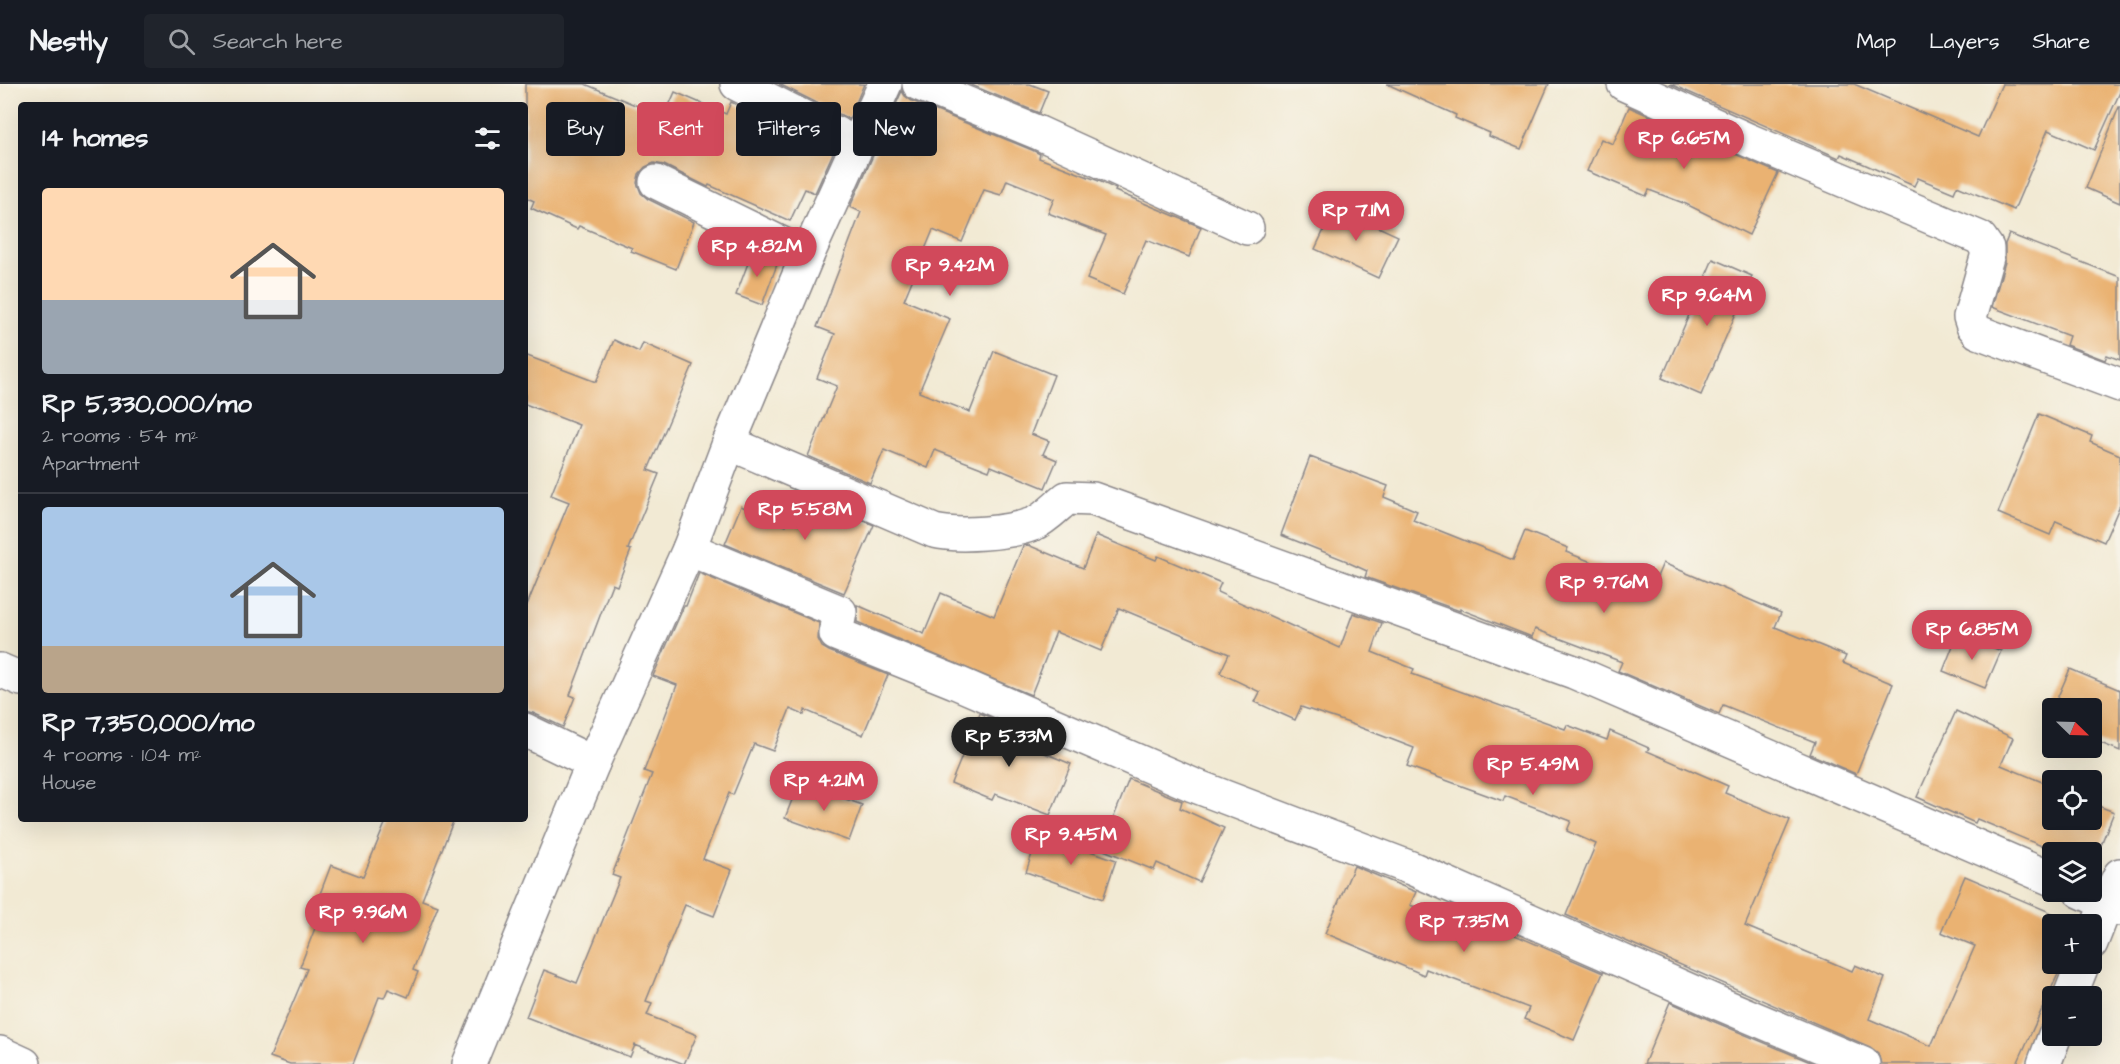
<!DOCTYPE html>
<html lang="en">
<head>
<meta charset="utf-8">
<style>
	body { margin:0; font-family:"Architects Daughter",sans-serif; background:#20242c; color:#f1f3f6; height:100vh; display:flex; flex-direction:column; font-size:22px; white-space:nowrap }
	* { box-sizing:border-box; margin:0 }
	p { font-size:20px; color:#9ea1a6 }
	.icon { flex:none; width:33px; height:33px; fill:none; stroke:currentColor; stroke-width:2; stroke-linecap:round; stroke-linejoin:round }
	.map { position:relative; flex:1; overflow:hidden }
	.drawer { position:absolute; left:18px; top:18px; width:510px; height:720px; display:flex; flex-direction:column; background:#171b24; border-radius:6px; box-shadow:0 6px 24px #0002 }
	.drawer>* { flex:none }
	.guide { position:absolute; left:546px; top:18px; width:570px; height:54px; display:flex; gap:12px }
	.needle { width:39px; rotate:113deg }
	.tools { position:absolute; left:2042px; top:614px; display:grid; gap:12px }
	.tools a { display:grid; place-items:center; width:60px; height:60px; border-radius:6px; background:#171b24; box-shadow:0 6px 24px #0002; font-size:30px }
	.price { position:absolute; translate:-50% -51px; padding:0 14px; border-radius:21px; background:#d1495b; color:#fff; font-size:20px; line-height:39px; filter:drop-shadow(0 2px 3px #0008) }
	.price::after { content:''; position:absolute; left:50%; top:36px; width:18px; height:14px; margin-left:-9px; background:inherit; clip-path:polygon(0 0,100% 0,50% 100%) }
	.price.on { background:#222; color:#fff }
	ul { padding:0; list-style:none }
	li { display:grid; align-content:center; gap:12px; height:318px; padding:0 24px }
	li+li { border-top:2px solid #363941 }
	li span { display:grid; place-items:center; height:186px; border-radius:6px; color:#555 }
	li>.icon { margin-inline-start:auto }
	span .icon { width:108px; height:108px; fill:#fffc; stroke-width:1 }
	li b { font-size:26px }
	h2 { display:flex; justify-content:space-between; align-items:center; height:72px; padding:0 24px; font-size:26px }
	.tag { padding:0 21px; border-radius:6px; background:#171b24; box-shadow:0 6px 24px #0002; font-size:21px; line-height:54px }
	.tag.on { background:#d1495b; color:#fff }
	header { display:flex; align-items:center; gap:36px; box-sizing:border-box; height:84px; padding:0 30px; background:#171b24; border-bottom:2px solid #363941 }
	header strong { font-size:28px }
	nav { display:flex; gap:33px; margin-inline-start:auto; font-size:21px }
	.search { width:420px; height:54px; background:#20242c; display:flex; align-items:center; gap:15px; box-sizing:border-box; padding:0 21px; border-radius:6px; color:#9ea1a6; font-size:22px }
	.map>svg:first-child { display:block }
	.building { fill:#eab272 }
	.lines { fill:none; stroke-linecap:round; stroke-linejoin:round }
	.street-casing { stroke:#8a8688; stroke-width:36 }
	.street { stroke:#fff; stroke-width:33 }
</style>
</head>
<body>
<header>
<strong>Nestly</strong>
<div class="search"><svg class="icon" aria-label="search" viewBox="0 0 24 24"><circle cx="10" cy="10" r="6"/><path d="M15 15l6 6"/></svg>Search here</div>
<nav><a>Map</a><a>Layers</a><a>Share</a></nav>
</header>
<div class="map">
<svg width="2120" height="980" viewBox="0 0 2120 980">
	<rect width="100%" height="100%" fill="#f7f3e8"/>
	<filter id="ink" filterUnits="userSpaceOnUse"><feTurbulence type="fractalNoise" baseFrequency=".0167" numOctaves="2"/><feDisplacementMap in="SourceGraphic" scale="12" xChannelSelector="R" yChannelSelector="G"/><feConvolveMatrix kernelMatrix="1 2 1 2 8 2 1 2 1" color-interpolation-filters="sRGB"/></filter>
	<filter id="wash" filterUnits="userSpaceOnUse"><feTurbulence type="fractalNoise" baseFrequency=".008" numOctaves="4" result="noise"/><feDisplacementMap in="SourceGraphic" scale="24" xChannelSelector="R" yChannelSelector="G"/><feGaussianBlur stdDeviation="1.35" result="paint"/><feColorMatrix in="noise" values="0 0 0 0 0 0 0 0 0 0 0 0 0 0 0 0 0 1.4 0 .05"/><feComposite in="paint" operator="in"/></filter>
	<g filter="url(#wash)">
		<rect width="100%" height="100%" fill="#f2ead4"/>
		<g id="blocks">
			<g class="building">
				<path d="M 525,0 L 585,0 L 664,33 L 675,8 L 726,30 L 731,18 L 833,69 L 815,109 L 805,105 L 790,137 L 709,101 L 708,103 L 664,81 L 654,79 L 645,83 L 639,90 L 637,99 L 641,109 L 648,115 L 694,138 L 676,185 L 631,167 L 632,164 L 579,142 L 577,145 L 531,124 L 534,117 L 525,113 Z"/>
				<path d="M 779,0 L 864,0 L 849,35 Z"/>
				<path d="M 969,0 L 1030,0 L 1048,7 L 1039,29 Z"/>
				<path d="M 1387,0 L 1549,0 L 1521,65 L 1489,52 L 1490,49 L 1455,34 L 1456,31 Z"/>
				<path d="M 1670,0 L 1854,0 L 1978,53 L 2002,0 L 2120,0 L 2120,8 L 2094,66 L 2048,46 L 2014,126 L 1957,102 L 1954,109 L 1918,94 L 1914,102 L 1841,70 L 1839,74 Z"/>
				<path d="M 902,7 L 905,12 L 912,17 L 1032,66 L 1040,70 L 1039,74 L 1099,97 L 1116,105 L 1115,107 L 1201,143 L 1189,173 L 1146,156 L 1123,210 L 1087,195 L 1106,151 L 1048,129 L 1054,115 L 1007,96 L 1001,111 L 984,106 L 962,158 L 933,146 L 904,216 L 950,235 L 919,308 L 970,328 L 994,267 L 1054,291 L 1031,350 L 1049,357 L 1043,370 L 1057,376 L 1045,404 L 991,382 L 989,387 L 935,366 L 928,384 L 884,366 L 870,399 L 808,372 L 837,302 L 817,294 L 835,250 L 817,243 L 861,128 L 850,123 Z"/>
				<path d="M 1629,23 L 1778,89 L 1749,151 L 1686,120 L 1649,106 L 1646,112 L 1587,87 L 1601,55 L 1613,60 Z"/>
				<path d="M 2119,23 L 2120,23 L 2120,119 L 2086,104 Z"/>
				<path d="M 1335,123 L 1398,152 L 1378,194 L 1315,165 Z"/>
				<path d="M 2009,150 L 2120,193 L 2120,276 L 2107,271 L 2105,276 L 2066,261 L 2069,252 L 1992,223 L 2005,178 L 2005,160 Z"/>
				<path d="M 753,166 L 778,178 L 762,221 L 736,211 Z"/>
				<path d="M 1713,175 L 1752,192 L 1701,311 L 1662,294 Z"/>
				<path d="M 614,256 L 639,268 L 643,259 L 693,281 L 648,386 L 659,390 L 628,465 L 631,466 L 617,502 L 612,500 L 570,611 L 575,613 L 563,643 L 533,629 L 525,627 L 525,526 L 569,418 L 551,411 L 579,341 L 525,320 L 525,271 L 596,298 Z"/>
				<path d="M 2039,330 L 2092,352 L 2090,358 L 2120,371 L 2120,421 L 2104,458 L 2056,437 L 2050,451 L 1998,429 Z"/>
				<path d="M 1310,373 L 1388,402 L 1384,413 L 1417,427 L 1413,436 L 1513,476 L 1525,447 L 1568,464 L 1566,468 L 1653,502 L 1663,479 L 1781,529 L 1775,543 L 1846,572 L 1843,579 L 1893,600 L 1856,690 L 1810,670 L 1815,658 L 1723,621 L 1719,630 L 1618,587 L 1622,578 L 1535,545 L 1532,553 L 1460,525 L 1460,527 L 1365,493 L 1367,487 L 1347,478 L 1347,477 L 1281,451 Z"/>
				<path d="M 800,410 L 874,441 L 844,509 L 725,460 L 741,422 L 786,442 Z"/>
				<path d="M 1096,451 L 1156,476 L 1158,472 L 1221,499 L 1217,508 L 1340,564 L 1353,529 L 1382,539 L 1372,568 L 1414,585 L 1412,590 L 1565,645 L 1567,641 L 1607,656 L 1610,647 L 1649,664 L 1647,667 L 1728,702 L 1725,709 L 1790,736 L 1745,842 L 1852,887 L 1855,881 L 1885,894 L 1869,935 L 1931,962 L 1975,862 L 1941,848 L 1965,792 L 2078,840 L 2052,840 L 2052,879 L 2063,879 L 2017,980 L 1881,980 L 1878,969 L 1870,963 L 1566,831 L 1596,760 L 1567,747 L 1571,737 L 1505,712 L 1503,717 L 1407,682 L 1414,664 L 1346,638 L 1301,623 L 1295,636 L 1255,618 L 1260,608 L 1220,589 L 1229,570 L 1119,524 L 1101,567 L 1056,548 L 1031,611 L 857,538 L 857,521 L 924,550 L 941,509 L 994,532 L 1023,462 L 1028,461 L 1083,484 Z"/>
				<path d="M 699,489 L 819,539 L 818,555 L 822,563 L 829,567 L 888,591 L 863,651 L 805,626 L 804,631 L 790,625 L 773,667 L 754,660 L 733,711 L 729,709 L 703,775 L 732,786 L 714,832 L 685,821 L 646,917 L 652,919 L 647,931 L 697,951 L 684,980 L 635,961 L 630,973 L 526,933 L 544,886 L 577,899 L 620,794 L 612,791 L 652,690 L 644,687 L 677,601 L 653,592 L 684,522 L 686,522 Z"/>
				<path d="M 1958,549 L 2001,567 L 1985,604 L 1943,587 Z"/>
				<path d="M 2070,585 L 2120,606 L 2120,667 L 2091,655 L 2091,624 L 2053,624 Z"/>
				<path d="M 1956,627 L 2013,654 L 2001,681 L 2052,702 L 2052,735 L 2091,735 L 2091,719 L 2114,728 L 2098,768 L 2056,768 L 1977,735 L 1975,739 L 1917,713 Z"/>
				<path d="M 980,629 L 1017,645 L 1013,656 L 1071,680 L 1050,731 L 995,710 L 992,716 L 951,699 Z"/>
				<path d="M 1129,695 L 1182,717 L 1180,724 L 1224,744 L 1199,798 L 1157,779 L 1154,786 L 1101,765 Z"/>
				<path d="M 799,698 L 862,721 L 849,757 L 785,734 Z"/>
				<path d="M 387,735 L 454,735 L 422,816 L 438,822 L 413,886 L 418,888 L 408,913 L 388,905 L 384,914 L 379,913 L 353,980 L 290,980 L 270,973 L 307,885 L 300,883 L 322,826 L 315,823 L 331,781 L 363,793 Z"/>
				<path d="M 1039,749 L 1116,776 L 1103,815 L 1026,788 Z"/>
				<path d="M 1354,782 L 1416,808 L 1410,821 L 1476,846 L 1480,836 L 1603,889 L 1574,956 L 1524,935 L 1529,924 L 1426,885 L 1424,891 L 1325,849 Z"/>
				<path d="M 1670,918 L 1710,936 L 1815,980 L 1644,980 Z"/>
			</g>
		</g>
	</g>
	<g filter="url(#ink)">
		<use href="#blocks" fill-opacity="0" stroke="#8a8688" stroke-width="1.5"/>
		<g class="lines">
			<defs>
				<g id="street">
					<path d="M 737,0 L 857,60"/>
					<path d="M 919,0 L 1039,49 L 1247,144"/>
					<path d="M 1624,0 L 1748,56 L 1980,154 L 1987,164 L 1987,173 L 1970,233 L 1973,242 L 1978,248 L 2120,301"/>
					<path d="M 656,98 L 807,172"/>
					<path d="M 729,359 L 934,447 C 959,453 1009,449 1033,440 C 1045,435 1057,422 1067,414 L 1093,415 L 1574,588 L 2052,795"/>
					<path d="M 689,465 L 840,528 L 836,550 L 955,598 L 1193,701 L 1411,784 L 1718,919 L 1863,980"/>
					<path d="M 0,586 L 21,595"/>
					<path d="M 525,646 L 593,679"/>
					<path d="M 2080,807 L 2120,825"/>
					<path d="M 2091,859 L 2107,818 L 2120,791"/>
					<path d="M 2070,912 L 2083,879"/>
					<path d="M 0,969 L 24,980"/>
					<path d="M 469,980 L 593,679 L 689,465 L 729,359 L 807,172 L 885,0"/>
					<path d="M 2044,980 L 2055,951"/>
				</g>
			</defs>
			<use href="#street" class="street-casing"/>
			<use href="#street" class="street"/>
		</g>
	</g>
</svg>
<div class="tools">
<a><svg class="needle" viewBox="-14 -14 28 28"><path d="M0-13l5 13h-10z" fill="#e53935"/><path d="M0 13l5-13h-10z" fill="#9ea1a6"/></svg></a>
<a><svg class="icon" aria-label="locate" viewBox="0 0 24 24"><circle cx="12" cy="12" r="6"/><path d="M12 2v4M12 18v4M2 12h4M18 12h4"/></svg></a>
<a><svg class="icon" aria-label="layers" viewBox="0 0 24 24"><path d="M12 4l9 5-9 5-9-5zM3 14l9 5 9-5"/></svg></a>
<a>+</a>
<a>−</a>
</div>
<b class="price" style="left:1684px;top:86px">Rp 6.65M</b>
<b class="price" style="left:1356px;top:158px">Rp 7.1M</b>
<b class="price" style="left:757px;top:194px">Rp 4.82M</b>
<b class="price" style="left:950px;top:213px">Rp 9.42M</b>
<b class="price" style="left:1707px;top:243px">Rp 9.64M</b>
<b class="price" style="left:805px;top:457px">Rp 5.58M</b>
<b class="price" style="left:1604px;top:530px">Rp 9.76M</b>
<b class="price" style="left:1972px;top:577px">Rp 6.85M</b>
<b class="price on" style="left:1009px;top:684px">Rp 5.33M</b>
<b class="price" style="left:1533px;top:712px">Rp 5.49M</b>
<b class="price" style="left:824px;top:728px">Rp 4.21M</b>
<b class="price" style="left:1071px;top:782px">Rp 9.45M</b>
<b class="price" style="left:363px;top:860px">Rp 9.96M</b>
<b class="price" style="left:1464px;top:869px">Rp 7.35M</b>
<div class="guide">
<a class="tag">Buy</a>
<a class="tag on">Rent</a>
<a class="tag">Filters</a>
<a class="tag">New</a>
</div>
<section class="drawer">
<h2>14 homes<svg class="icon" aria-label="filters" viewBox="0 0 24 24"><path d="M4 7h16M4 17h16"/><circle cx="9" cy="7" r="2"/><circle cx="15" cy="17" r="2"/></svg></h2>
<ul>
<li><span style="background:linear-gradient(#ffd9b3 60%,#9aa5b1 0)"><svg class="icon" aria-label="home" viewBox="0 0 24 24"><path d="M3 11l9-7 9 7M6 9v11h12V9"/></svg></span><div><b>Rp 5,330,000/mo</b><p>2 rooms · 54 m²</p><p>Apartment</p></div></li>
<li><span style="background:linear-gradient(#a9c7e8 75%,#b9a48a 0)"><svg class="icon" aria-label="home" viewBox="0 0 24 24"><path d="M3 11l9-7 9 7M6 9v11h12V9"/></svg></span><div><b>Rp 7,350,000/mo</b><p>4 rooms · 104 m²</p><p>House</p></div></li>
</ul>
</section>
</div>
</body>
</html>
